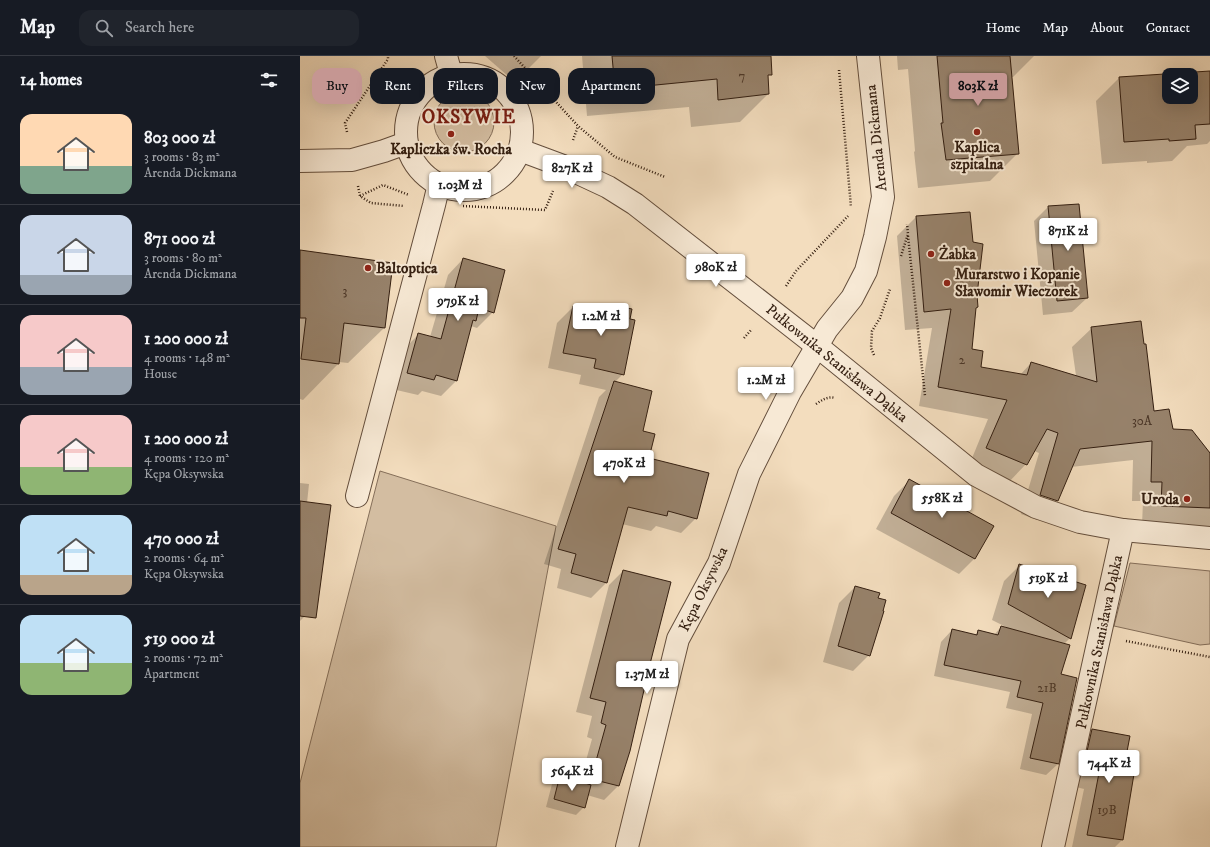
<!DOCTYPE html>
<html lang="en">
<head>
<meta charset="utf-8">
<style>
	body { margin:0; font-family:"IM FELL DW Pica",serif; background:#20242c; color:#f1f3f6; height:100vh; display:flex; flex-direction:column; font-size:15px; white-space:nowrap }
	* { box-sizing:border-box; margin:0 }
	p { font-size:13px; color:#9ea1a6 }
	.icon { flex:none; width:22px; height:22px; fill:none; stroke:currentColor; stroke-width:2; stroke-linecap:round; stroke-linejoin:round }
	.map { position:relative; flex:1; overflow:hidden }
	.panel { display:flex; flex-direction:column; background:#171b24; width:300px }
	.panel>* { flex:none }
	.guide { position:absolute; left:12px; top:12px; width:380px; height:36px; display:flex; gap:8px }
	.fabs { position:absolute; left:862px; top:12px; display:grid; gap:8px }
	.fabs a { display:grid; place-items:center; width:36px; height:36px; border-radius:8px; background:#171b24; box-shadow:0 4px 16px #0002; font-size:20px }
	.price { position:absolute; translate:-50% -34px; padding:0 9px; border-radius:4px; background:#fff; color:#222; font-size:13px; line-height:26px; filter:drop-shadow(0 1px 2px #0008) }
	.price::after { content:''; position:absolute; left:50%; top:24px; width:12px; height:9px; margin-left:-6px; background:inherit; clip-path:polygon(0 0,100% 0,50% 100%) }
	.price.active { background:#c59692; color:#111 }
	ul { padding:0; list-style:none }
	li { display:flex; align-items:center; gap:12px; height:100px; padding:0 20px }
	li+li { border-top:1px solid #363941 }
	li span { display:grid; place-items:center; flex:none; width:112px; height:80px; border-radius:12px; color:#555 }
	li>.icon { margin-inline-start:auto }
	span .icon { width:48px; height:48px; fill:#fffc; stroke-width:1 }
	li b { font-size:17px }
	h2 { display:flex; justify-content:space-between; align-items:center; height:48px; padding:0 20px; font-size:17px }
	.pill { padding:0 14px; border-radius:12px; background:#171b24; box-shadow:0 4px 16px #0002; font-size:14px; line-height:36px }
	.pill.active { background:#c59692; color:#111 }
	header { display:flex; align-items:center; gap:24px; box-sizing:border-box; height:56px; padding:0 20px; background:#171b24; border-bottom:1px solid #363941 }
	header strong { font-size:19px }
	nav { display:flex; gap:22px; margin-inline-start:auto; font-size:14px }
	.search { width:280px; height:36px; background:#20242c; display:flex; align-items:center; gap:10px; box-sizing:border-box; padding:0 14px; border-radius:12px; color:#9ea1a6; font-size:15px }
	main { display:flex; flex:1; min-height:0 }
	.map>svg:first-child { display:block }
	.green { fill:#d3bda1; stroke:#846e59 }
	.shadow { fill:#0003; fill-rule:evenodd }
	.building { fill:#97826b; stroke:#341f11; fill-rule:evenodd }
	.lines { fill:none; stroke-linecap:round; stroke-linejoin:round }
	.minor-casing { stroke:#644e3c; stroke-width:24 }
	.path { stroke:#341f11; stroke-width:2.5; stroke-dasharray:1 2; stroke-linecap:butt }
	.minor { stroke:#f7e9d5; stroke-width:22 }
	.poi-dot { fill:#8f2418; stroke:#f7e9d5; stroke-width:1.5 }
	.labels { text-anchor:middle; stroke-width:4; stroke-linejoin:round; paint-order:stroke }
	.number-label { font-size:13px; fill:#4d3828 }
	.street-label { font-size:15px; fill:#341f11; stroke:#f7e9d5 }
	.poi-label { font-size:15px; font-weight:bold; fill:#341f11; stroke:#f7e9d5; text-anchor:start }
	.district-label { font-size:19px; font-weight:bold; letter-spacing:1px; fill:#7a1f14; stroke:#f7e9d5 }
</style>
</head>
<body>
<header>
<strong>Map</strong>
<div class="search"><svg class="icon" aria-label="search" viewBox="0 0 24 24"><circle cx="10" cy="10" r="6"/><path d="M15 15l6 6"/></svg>Search here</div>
<nav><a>Home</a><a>Map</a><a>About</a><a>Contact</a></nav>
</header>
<main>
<section class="panel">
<h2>14 homes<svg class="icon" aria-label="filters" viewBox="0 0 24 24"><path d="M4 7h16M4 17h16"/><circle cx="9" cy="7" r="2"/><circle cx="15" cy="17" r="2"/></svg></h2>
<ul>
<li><span style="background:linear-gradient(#ffd9b3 65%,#7fa58c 0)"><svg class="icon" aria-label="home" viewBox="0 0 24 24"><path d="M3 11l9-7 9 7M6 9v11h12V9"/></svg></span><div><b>803 000 zł</b><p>3 rooms · 83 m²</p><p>Arenda Dickmana</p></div></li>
<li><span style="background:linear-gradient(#c9d6e8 75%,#9aa5b1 0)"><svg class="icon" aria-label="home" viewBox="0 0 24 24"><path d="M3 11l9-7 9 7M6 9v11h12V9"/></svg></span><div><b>871 000 zł</b><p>3 rooms · 80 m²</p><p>Arenda Dickmana</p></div></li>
<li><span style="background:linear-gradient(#f6c9c9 65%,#9aa5b1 0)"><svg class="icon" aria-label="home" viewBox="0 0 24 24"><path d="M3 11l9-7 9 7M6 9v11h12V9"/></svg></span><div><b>1 200 000 zł</b><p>4 rooms · 148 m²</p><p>House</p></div></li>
<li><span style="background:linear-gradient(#f6c9c9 65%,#8fb573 0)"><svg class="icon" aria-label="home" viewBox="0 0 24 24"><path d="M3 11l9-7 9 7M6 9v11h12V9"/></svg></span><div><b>1 200 000 zł</b><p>4 rooms · 120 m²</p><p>Kępa Oksywska</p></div></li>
<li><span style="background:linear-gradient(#bfe0f5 75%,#b9a48a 0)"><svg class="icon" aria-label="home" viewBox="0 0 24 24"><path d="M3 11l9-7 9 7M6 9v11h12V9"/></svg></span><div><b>470 000 zł</b><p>2 rooms · 64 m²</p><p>Kępa Oksywska</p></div></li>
<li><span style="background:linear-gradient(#bfe0f5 60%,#8fb573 0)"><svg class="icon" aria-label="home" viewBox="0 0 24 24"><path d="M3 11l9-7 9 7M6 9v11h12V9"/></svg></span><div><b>519 000 zł</b><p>2 rooms · 72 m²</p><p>Apartment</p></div></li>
</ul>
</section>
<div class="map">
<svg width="910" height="791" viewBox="0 0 910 791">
	<rect width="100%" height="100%" fill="#f3ddbe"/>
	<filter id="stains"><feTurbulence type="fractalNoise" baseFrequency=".005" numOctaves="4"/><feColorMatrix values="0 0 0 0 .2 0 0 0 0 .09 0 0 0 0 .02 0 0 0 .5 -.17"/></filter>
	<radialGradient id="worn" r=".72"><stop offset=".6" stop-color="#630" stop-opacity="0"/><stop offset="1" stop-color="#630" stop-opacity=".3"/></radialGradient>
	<g class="green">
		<circle cx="164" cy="66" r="30"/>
		<path d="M 80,415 L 256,470 L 196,791 L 0,791 L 0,727 Z"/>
		<path d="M 830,507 L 910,515 L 910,588 L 900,589 L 814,570 Z"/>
	</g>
	<g class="shadow">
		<path d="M 185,0 L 241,0 L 215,26 Z"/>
		<path d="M 282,0 L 465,0 L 468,38 L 440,66 L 391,71 L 389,51 L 287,60 Z"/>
		<path d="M 597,0 L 734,0 L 713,21 L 711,21 L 718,97 L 690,125 L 618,132 L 614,96 L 615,95 L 608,13 L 598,14 Z"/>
		<path d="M 910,16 L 910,85 L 907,88 L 887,90 L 872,105 L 847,107 L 847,105 L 802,108 L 796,45 L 819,22 ZM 869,19 L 891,19 L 891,41 L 869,41 Z"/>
		<path d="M 748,151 L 787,242 L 772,256 L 743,259 L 734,165 Z"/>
		<path d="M 616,161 L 676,239 L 677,251 L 675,254 L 671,294 L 679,312 L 720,319 L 731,307 L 776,320 L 772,291 L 792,272 L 853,356 L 872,374 L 910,396 L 910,472 L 842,469 L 843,445 L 832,445 L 833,404 L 771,411 L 757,445 L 737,464 L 721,458 L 739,397 L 734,395 L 726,408 L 707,428 L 668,412 L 688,363 L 619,350 L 632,272 L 605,274 L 597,180 Z"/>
		<path d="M 0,195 L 84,272 L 48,307 L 39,306 L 38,308 L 3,344 L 0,343 Z"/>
		<path d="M 163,203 L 193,256 L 177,272 L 171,270 L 156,325 L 141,340 L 122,335 L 118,339 L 92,333 L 103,294 L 119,278 L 130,281 L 148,219 Z"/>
		<path d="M 308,249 L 323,318 L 315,326 L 342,375 L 348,403 L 396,462 L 381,477 L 356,470 L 351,475 L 322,468 L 306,527 L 291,542 L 257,532 L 261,513 L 244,508 L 299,341 L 306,334 L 279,328 L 281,319 L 248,312 L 257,267 L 273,251 L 300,257 Z"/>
		<path d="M 610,424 L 675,502 L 659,518 L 576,473 L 594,440 Z"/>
		<path d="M 0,427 L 9,428 L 7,447 L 17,548 L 0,565 Z"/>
		<path d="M 720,509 L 770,582 L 764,588 L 760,619 L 758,708 L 746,719 L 720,713 L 732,658 L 706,652 L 710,636 L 634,620 L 641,586 L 652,574 L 675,579 L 679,575 L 694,579 L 701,571 L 708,572 L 692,564 L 704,525 Z"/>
		<path d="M 323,515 L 318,730 L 304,744 L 287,739 L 284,751 L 276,759 L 246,751 L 252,728 L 260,720 L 280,726 L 292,683 L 287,681 L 292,660 L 276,656 L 309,529 Z"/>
		<path d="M 555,531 L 577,542 L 569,599 L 553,615 L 523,606 L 539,547 Z"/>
		<path d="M 792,674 L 823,711 L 833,713 L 822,784 L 815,791 L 772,791 L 784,733 L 768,729 L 776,690 Z"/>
	</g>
	<g class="building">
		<path d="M 312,0 L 471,0 L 472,19 L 468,19 L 469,38 L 418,44 L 417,23 L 315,33 Z"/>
		<path d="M 637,0 L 710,0 L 719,98 L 646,104 L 641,67 L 643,67 Z"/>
		<path d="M 910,15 L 910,68 L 895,69 L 896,83 L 869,85 L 869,83 L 824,86 L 819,21 ZM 869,19 L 891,19 L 891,41 L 869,41 Z"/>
		<path d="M 779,148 L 788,242 L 757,245 L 748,150 Z"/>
		<path d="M 670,156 L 673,186 L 683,188 L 677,239 L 678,251 L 676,252 L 672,293 L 683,295 L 681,311 L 727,319 L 731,306 L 797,326 L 791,271 L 841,265 L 844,288 L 846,288 L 854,355 L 869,353 L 873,373 L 892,374 L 910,397 L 910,452 L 861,450 L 862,426 L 851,426 L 852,385 L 780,393 L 758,445 L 740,439 L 758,377 L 747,373 L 727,409 L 686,392 L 707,344 L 638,331 L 651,253 L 624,256 L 616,160 Z"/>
		<path d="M 0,194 L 93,207 L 85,272 L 44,267 L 39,308 L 1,303 L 6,262 L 0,262 Z"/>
		<path d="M 163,202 L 205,214 L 194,257 L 179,252 L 176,265 L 173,264 L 157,325 L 136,319 L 134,324 L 107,317 L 118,277 L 141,283 Z"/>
		<path d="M 308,248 L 332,253 L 330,263 L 335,264 L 324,319 L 294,312 L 296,303 L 263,297 L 273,250 L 306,257 Z"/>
		<path d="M 314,325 L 352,335 L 343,375 L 355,378 L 349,402 L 409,417 L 397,463 L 368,455 L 367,460 L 328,451 L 307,527 L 271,517 L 276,498 L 258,493 Z"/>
		<path d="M 609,423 L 694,470 L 675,503 L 591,457 Z"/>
		<path d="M 0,445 L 31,449 L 16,562 L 0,560 Z"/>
		<path d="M 719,508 L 786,529 L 771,583 L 708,548 Z"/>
		<path d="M 323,514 L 371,526 L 350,608 L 330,695 L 319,730 L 291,723 L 306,669 L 301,667 L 306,646 L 290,642 Z"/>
		<path d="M 555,530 L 580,537 L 578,542 L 586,544 L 583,555 L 584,555 L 570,600 L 538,590 Z"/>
		<path d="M 701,570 L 770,589 L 761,618 L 777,622 L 759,708 L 730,702 L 743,647 L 717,641 L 721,625 L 644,609 L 652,573 L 677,579 L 678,574 L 698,579 Z"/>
		<path d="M 792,673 L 830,680 L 824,711 L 835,712 L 823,784 L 787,779 L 799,717 L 783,713 Z"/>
		<path d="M 260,719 L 291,729 L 285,752 L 254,743 Z"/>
	</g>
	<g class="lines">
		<defs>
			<g id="minor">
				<path d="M 146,0 L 151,18"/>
				<circle cx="164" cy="76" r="58"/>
				<path d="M 220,94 L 263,110 L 308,131 L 335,148 L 517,290 L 676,419 L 736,451 L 780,466 L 823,474 L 910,482"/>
				<path d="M 0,105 L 52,104 L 84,95 L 106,87"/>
				<path d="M 57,440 L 134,149 L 139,128"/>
				<path d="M 327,791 L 378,583 L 419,507 L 449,418 L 490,336 L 527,273 L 552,242 L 566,215 L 575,181 L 583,141 L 568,0"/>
				<path d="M 753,791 L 823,474"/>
			</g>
		</defs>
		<use href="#minor" class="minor-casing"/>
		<g class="path">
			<path d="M 214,0 L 278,70 L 315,101 L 365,121"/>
			<path d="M 539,14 L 551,151"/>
			<path d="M 47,76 L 45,67 L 88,3 L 88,0"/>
			<path d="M 273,84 L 278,70"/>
			<path d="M 58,130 L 60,140 L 71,147 L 104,150"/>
			<path d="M 60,140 L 83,129 L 109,139"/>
			<path d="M 163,150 L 245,154 L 253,135"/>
			<path d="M 608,180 L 625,340"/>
			<path d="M 601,200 L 608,178 L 607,168"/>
			<path d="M 486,230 L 496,215 L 548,160"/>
			<path d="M 444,282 L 452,273"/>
			<path d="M 574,299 L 571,292 L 572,275 L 580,262 L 590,233"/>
			<path d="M 516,348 C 522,344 528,340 535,342"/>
			<path d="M 826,585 L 910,601"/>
		</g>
		<use href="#minor" class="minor"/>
	</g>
	<g class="poi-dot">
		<circle cx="677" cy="76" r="4"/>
		<circle cx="151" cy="78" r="4"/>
		<circle cx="631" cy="198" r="4"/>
		<circle cx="68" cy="212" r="4"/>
		<circle cx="647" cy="227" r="4"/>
		<circle cx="887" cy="443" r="4"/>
	</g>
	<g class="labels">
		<g class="number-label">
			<text x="442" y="24">7</text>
			<text x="45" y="239">3</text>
			<text x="662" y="308">2</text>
			<text x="842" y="369">30A</text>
			<text x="747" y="636">21B</text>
			<text x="807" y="758">19B</text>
		</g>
		<g class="street-label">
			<text transform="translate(576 82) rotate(-96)" y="5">Arenda Dickmana</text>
			<text transform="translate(537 307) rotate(39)" y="5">Pułkownika Stanisława Dąbka</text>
			<text transform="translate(403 533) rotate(-64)" y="5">Kępa Oksywska</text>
			<text transform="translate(799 586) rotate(-78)" y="5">Pułkownika Stanisława Dąbka</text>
		</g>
		<g class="poi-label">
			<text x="677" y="96" text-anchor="middle">Kaplica<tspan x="677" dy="17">szpitalna</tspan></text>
			<text x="151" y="98" text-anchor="middle">Kapliczka św. Rocha</text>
			<text x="639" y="203">Żabka</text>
			<text x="76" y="217">Baltoptica</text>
			<text x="655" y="223">Murarstwo i Kopanie<tspan x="655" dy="17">Sławomir Wieczorek</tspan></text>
			<text x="879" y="448" text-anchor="end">Uroda</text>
		</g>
		<g class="district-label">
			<text x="169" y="67">OKSYWIE</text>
		</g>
	</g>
	<rect width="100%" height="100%" filter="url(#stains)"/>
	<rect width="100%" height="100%" fill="url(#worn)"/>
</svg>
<div class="fabs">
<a><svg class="icon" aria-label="layers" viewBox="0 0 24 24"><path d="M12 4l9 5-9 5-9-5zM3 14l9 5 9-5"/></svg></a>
</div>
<b class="price active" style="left:678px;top:51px">803K zł</b>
<b class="price" style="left:272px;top:133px">827K zł</b>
<b class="price" style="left:160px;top:150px">1.03M zł</b>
<b class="price" style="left:768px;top:196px">871K zł</b>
<b class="price" style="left:416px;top:232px">980K zł</b>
<b class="price" style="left:158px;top:266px">979K zł</b>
<b class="price" style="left:301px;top:281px">1.2M zł</b>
<b class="price" style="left:466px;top:345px">1.2M zł</b>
<b class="price" style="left:324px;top:428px">470K zł</b>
<b class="price" style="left:642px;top:463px">558K zł</b>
<b class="price" style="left:748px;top:543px">519K zł</b>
<b class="price" style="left:347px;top:639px">1.37M zł</b>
<b class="price" style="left:809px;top:728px">744K zł</b>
<b class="price" style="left:272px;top:736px">564K zł</b>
<div class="guide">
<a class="pill active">Buy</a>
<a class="pill">Rent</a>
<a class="pill">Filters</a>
<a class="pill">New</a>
<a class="pill">Apartment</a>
</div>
</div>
</main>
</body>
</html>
